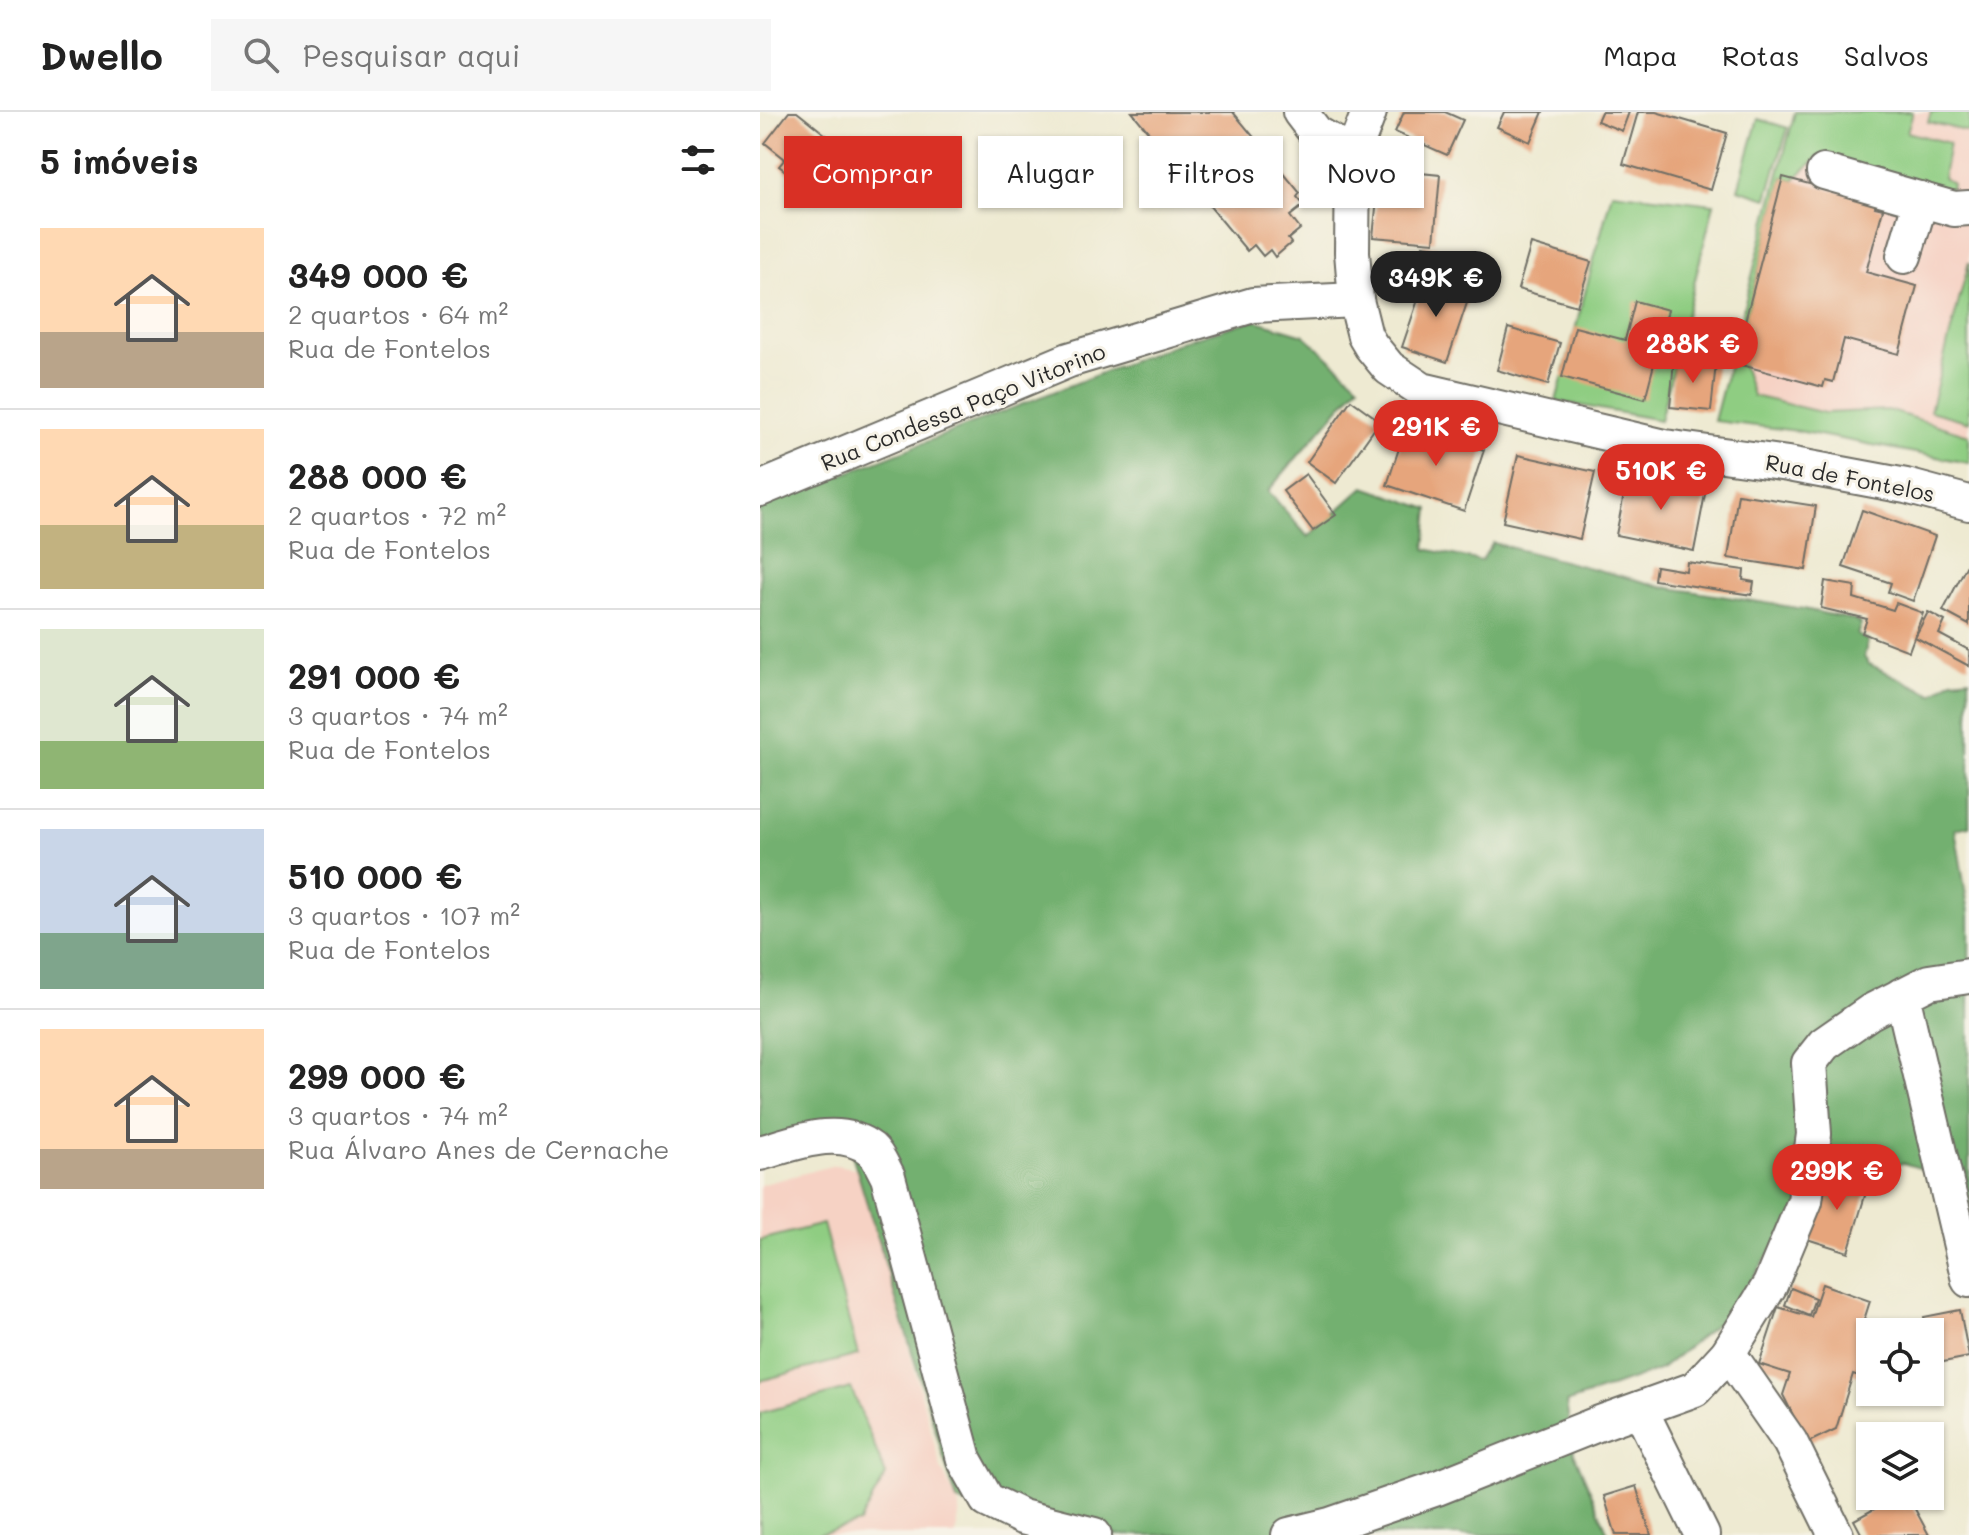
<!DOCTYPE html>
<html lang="pt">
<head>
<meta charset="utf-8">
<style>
	body { margin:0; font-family:Mali,sans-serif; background:#f6f6f6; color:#222; height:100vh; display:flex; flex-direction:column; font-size:30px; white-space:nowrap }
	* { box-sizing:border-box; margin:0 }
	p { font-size:26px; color:#767676 }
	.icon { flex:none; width:44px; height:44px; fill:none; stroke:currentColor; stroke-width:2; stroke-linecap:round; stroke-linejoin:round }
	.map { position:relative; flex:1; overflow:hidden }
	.panel { display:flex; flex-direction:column; background:#fff; width:760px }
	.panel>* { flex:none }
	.guide { position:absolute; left:24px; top:24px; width:760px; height:72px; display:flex; gap:16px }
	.tools { position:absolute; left:1096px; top:1206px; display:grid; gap:16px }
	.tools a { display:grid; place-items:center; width:88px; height:88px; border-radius:0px; background:#fff; box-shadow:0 2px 6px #0004; font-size:40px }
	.price { position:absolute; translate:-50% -68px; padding:0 18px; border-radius:28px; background:#d93025; color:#fff; font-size:26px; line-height:52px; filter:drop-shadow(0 2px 4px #0008) }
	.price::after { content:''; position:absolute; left:50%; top:48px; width:24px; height:18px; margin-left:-12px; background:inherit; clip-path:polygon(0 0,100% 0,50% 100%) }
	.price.active { background:#222; color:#fff }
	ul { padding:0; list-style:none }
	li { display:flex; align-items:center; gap:24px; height:200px; padding:0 40px }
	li+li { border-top:2px solid #e0e0e0 }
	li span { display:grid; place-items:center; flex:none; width:224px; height:160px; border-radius:0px; color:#555 }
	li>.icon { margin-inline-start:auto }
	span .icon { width:96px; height:96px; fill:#fffc; stroke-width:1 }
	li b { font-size:34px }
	h2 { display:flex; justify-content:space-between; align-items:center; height:96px; padding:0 40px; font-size:34px }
	.tag { padding:0 28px; border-radius:0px; background:#fff; box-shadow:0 2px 6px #0004; font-size:28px; line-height:72px }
	.tag.active { background:#d93025; color:#fff }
	header { display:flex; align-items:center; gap:48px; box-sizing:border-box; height:112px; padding:0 40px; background:#fff; border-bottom:2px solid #e0e0e0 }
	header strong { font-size:38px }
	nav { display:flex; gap:44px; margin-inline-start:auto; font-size:28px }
	.search { width:560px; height:72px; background:#f6f6f6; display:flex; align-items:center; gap:20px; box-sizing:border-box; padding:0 28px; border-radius:0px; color:#767676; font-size:30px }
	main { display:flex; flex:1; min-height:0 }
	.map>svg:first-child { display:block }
	.built { fill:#f6d2c4 }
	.green { fill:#8fcd82; stroke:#5d7c56; stroke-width:2 }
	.forest { fill:#73b070; stroke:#4f6e4e; stroke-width:2 }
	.building { fill:#e6a57b }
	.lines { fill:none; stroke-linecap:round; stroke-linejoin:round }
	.minor-casing { stroke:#6f6e65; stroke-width:38 }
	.minor { stroke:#fff; stroke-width:34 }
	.labels { text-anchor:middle; stroke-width:6; stroke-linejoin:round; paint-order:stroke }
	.street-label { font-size:22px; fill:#2b2b2b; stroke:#f7f3e8 }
</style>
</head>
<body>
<header>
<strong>Dwello</strong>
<div class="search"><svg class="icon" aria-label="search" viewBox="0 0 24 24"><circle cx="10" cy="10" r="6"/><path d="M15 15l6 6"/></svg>Pesquisar aqui</div>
<nav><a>Mapa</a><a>Rotas</a><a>Salvos</a></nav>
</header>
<main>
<section class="panel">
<h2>5 imóveis<svg class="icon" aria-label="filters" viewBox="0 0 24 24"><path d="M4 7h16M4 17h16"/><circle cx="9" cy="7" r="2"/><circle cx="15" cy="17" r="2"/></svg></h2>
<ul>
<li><span style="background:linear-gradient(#ffd9b3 65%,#b9a48a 0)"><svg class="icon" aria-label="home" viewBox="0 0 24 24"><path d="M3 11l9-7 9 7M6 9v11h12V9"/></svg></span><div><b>349 000 €</b><p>2 quartos · 64 m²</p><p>Rua de Fontelos</p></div></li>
<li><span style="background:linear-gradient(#ffd9b3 60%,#c2b280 0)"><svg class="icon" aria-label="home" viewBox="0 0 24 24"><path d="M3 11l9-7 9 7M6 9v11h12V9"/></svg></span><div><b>288 000 €</b><p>2 quartos · 72 m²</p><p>Rua de Fontelos</p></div></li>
<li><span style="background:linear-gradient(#dfe7d0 70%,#8fb573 0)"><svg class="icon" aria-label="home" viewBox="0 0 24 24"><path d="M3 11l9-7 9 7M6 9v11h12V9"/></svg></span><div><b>291 000 €</b><p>3 quartos · 74 m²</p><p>Rua de Fontelos</p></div></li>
<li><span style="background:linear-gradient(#c9d6e8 65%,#7fa58c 0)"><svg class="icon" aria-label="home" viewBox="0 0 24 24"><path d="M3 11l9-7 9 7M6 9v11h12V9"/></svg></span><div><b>510 000 €</b><p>3 quartos · 107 m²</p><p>Rua de Fontelos</p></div></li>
<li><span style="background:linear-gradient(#ffd9b3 75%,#b9a48a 0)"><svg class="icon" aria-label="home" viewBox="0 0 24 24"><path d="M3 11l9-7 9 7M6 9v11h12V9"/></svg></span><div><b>299 000 €</b><p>3 quartos · 74 m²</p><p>Rua Álvaro Anes de Cernache</p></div></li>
</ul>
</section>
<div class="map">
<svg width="1209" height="1423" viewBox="0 0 1209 1423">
	<rect width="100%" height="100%" fill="#f7f3e8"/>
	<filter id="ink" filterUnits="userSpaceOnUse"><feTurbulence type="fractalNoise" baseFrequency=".0125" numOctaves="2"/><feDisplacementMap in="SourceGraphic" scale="16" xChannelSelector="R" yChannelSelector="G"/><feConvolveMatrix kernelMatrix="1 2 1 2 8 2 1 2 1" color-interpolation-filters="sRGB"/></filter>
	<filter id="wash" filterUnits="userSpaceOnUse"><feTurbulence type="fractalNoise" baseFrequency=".006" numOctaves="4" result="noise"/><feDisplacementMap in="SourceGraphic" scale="32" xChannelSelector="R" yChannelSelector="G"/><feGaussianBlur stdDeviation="1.8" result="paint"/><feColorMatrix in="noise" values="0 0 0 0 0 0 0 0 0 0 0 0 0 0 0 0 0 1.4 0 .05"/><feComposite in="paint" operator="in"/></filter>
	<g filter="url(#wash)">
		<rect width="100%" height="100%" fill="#eeead2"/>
		<g class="built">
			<path d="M 1035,0 L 1209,0 L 1209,351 L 1038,319 L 954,309 Z"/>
			<path d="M 75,1053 L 94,1056 L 104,1072 L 181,1356 L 200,1397 L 196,1423 L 0,1423 L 0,1073 Z"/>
		</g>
		<g class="green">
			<path d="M 1035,0 L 1153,0 L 1147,20 L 1189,31 L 1183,66 L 1192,71 L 1191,78 L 1059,44 L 1034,68 L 1023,65 L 974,251 L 983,253 L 993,284 L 1065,301 L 1128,298 L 1209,323 L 1209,351 L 1038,319 L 954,309 Z"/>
			<path d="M 1171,0 L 1209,0 L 1209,20 L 1168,10 Z"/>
			<path d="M 998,7 L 1028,16 L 1007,86 L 978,77 Z"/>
			<path d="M 852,80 L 954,92 L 900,308 L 796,289 Z"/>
			<path d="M 1209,150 L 1209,310 L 1170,299 Z"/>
			<path d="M 63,1112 L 98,1243 L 0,1269 L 0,1128 Z"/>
			<path d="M 91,1276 L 126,1363 L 99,1411 L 56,1423 L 0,1423 L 0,1301 Z"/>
		</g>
		<path class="forest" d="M 494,208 L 544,223 L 599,273 L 508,379 L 548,425 L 604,375 L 669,397 L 665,437 L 721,449 L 733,431 L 904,475 L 1044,497 L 1094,508 L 1101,512 L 1097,523 L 1108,528 L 1104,545 L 1109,552 L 1172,582 L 1192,568 L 1209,566 L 1209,714 L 1195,717 L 1209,801 L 1209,1097 L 1180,1062 L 1143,1051 L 1085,1066 L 1045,1089 L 969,1202 L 901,1257 L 806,1291 L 814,1341 L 849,1423 L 320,1423 L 225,1400 L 197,1389 L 92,1042 L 102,1004 L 0,1029 L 0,395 L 426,228 Z"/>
		<g id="blocks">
			<g class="building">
				<path d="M 29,0 L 37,0 L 95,46 L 58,90 L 28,69 L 32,64 L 19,54 L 25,47 L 5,31 Z"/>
				<path d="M 372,0 L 473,0 L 540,81 L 537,85 L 544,93 L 530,104 L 540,117 L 528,127 L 531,131 L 515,145 L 510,138 L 503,144 L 494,133 L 487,139 Z"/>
				<path d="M 644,0 L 685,0 L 703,8 L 687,43 L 635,20 Z"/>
				<path d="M 744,0 L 783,0 L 770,30 L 737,15 Z"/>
				<path d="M 841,0 L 869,0 L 862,19 L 837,9 Z"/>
				<path d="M 878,0 L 896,0 L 967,21 L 951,78 L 863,52 Z"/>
				<path d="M 620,57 L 680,63 L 674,130 L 613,125 Z"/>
				<path d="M 1023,65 L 1117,90 L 1115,95 L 1123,97 L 1106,160 L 1157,174 L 1139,242 L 1084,227 L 1073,270 L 1065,268 L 1063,275 L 974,251 Z"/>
				<path d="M 771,132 L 831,150 L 817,194 L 758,177 Z"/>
				<path d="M 663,133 L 678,135 L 675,154 L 661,152 Z"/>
				<path d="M 666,164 L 711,179 L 687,250 L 642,235 Z"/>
				<path d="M 875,189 L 908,198 L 885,287 L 802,265 L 815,215 L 865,228 Z"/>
				<path d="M 748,216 L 800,231 L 788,273 L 737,258 Z"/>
				<path d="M 914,247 L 956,251 L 951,299 L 910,295 Z"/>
				<path d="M 591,288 L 620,309 L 576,371 L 547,350 Z"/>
				<path d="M 647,312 L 724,338 L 704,399 L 627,373 Z"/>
				<path d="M 758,343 L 835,360 L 820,427 L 743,410 Z"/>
				<path d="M 546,362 L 576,403 L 553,419 L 523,379 Z"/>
				<path d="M 868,362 L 946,377 L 934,439 L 856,423 Z"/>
				<path d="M 978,382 L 1056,394 L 1046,458 L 968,446 Z"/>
				<path d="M 1102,398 L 1175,424 L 1153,489 L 1128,480 L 1131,471 L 1083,455 Z"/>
				<path d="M 1209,449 L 1209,513 L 1183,499 Z"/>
				<path d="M 927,450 L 984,458 L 983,468 L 994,470 L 992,483 L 894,468 L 896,454 L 926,459 Z"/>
				<path d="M 1065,469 L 1095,474 L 1094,486 L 1133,498 L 1136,491 L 1163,501 L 1149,539 L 1102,521 L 1107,507 L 1061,496 Z"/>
				<path d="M 1168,500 L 1185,509 L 1179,522 L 1209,538 L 1209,554 L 1155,525 Z"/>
				<path d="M 1069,1057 L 1094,1065 L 1092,1072 L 1107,1077 L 1088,1140 L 1047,1127 Z"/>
				<path d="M 1062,1172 L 1110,1189 L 1105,1205 L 1109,1214 L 1103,1232 L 1110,1234 L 1110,1254 L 1105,1266 L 1093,1262 L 1076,1317 L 1047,1331 L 1023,1283 L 1030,1262 L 999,1252 L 1018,1195 L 1051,1205 Z"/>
				<path d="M 1031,1176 L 1055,1186 L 1049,1203 L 1025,1193 Z"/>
				<path d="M 1200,1198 L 1209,1245 L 1173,1252 L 1170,1220 L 1167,1220 L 1164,1205 Z"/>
				<path d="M 876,1374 L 891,1423 L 856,1423 L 844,1384 Z"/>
				<path d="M 1138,1384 L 1148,1384 L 1169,1423 L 1102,1423 L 1094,1408 Z"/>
			</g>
		</g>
	</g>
	<g filter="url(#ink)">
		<use href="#blocks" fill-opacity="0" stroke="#6f6e65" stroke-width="2"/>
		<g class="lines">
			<defs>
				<g id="minor">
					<path d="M 540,0 L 556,21 L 593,42"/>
					<path d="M 609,0 L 593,42 L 592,140 L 596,188 L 605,224 L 611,234 L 629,256 L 662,278 L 905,335 L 1028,352 L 1146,374 L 1209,391"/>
					<path d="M 1064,60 L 1194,97 L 1209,96"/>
					<path d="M 1144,144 L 1161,87"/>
					<path d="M 0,377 L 309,248 L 493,193 L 596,188"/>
					<path d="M 1142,883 L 1209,1168"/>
					<path d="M 0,1041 C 35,1031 79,1012 111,1037 C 118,1043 123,1056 128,1065 L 204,1347 L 227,1388 L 262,1405 L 334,1423"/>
					<path d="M 968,1241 L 1030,1330 L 1076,1423"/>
					<path d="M 880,1297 L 942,1423"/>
					<path d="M 529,1423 L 570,1413 L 677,1376 L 840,1311 L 935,1277 L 968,1241 L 1010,1173 L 1045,1089 L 1054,1022 L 1049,951 L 1064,932 L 1110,900 L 1169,870 L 1209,864"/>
				</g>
			</defs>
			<use href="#minor" class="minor-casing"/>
			<use href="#minor" class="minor"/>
		</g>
	</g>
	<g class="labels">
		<g class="street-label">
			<text transform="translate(203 295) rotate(-22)" y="8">Rua Condessa Paço Vitorino</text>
			<text transform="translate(1090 366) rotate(11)" y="8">Rua de Fontelos</text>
		</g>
	</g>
</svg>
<div class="tools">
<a><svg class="icon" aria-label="locate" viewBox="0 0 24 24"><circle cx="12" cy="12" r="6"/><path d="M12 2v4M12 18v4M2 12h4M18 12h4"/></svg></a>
<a><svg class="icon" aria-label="layers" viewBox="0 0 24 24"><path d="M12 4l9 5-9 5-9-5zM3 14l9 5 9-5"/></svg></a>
</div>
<b class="price active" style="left:676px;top:207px">349K €</b>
<b class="price" style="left:933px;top:273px">288K €</b>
<b class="price" style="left:676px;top:356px">291K €</b>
<b class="price" style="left:901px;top:400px">510K €</b>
<b class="price" style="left:1077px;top:1100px">299K €</b>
<div class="guide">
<a class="tag active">Comprar</a>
<a class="tag">Alugar</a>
<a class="tag">Filtros</a>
<a class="tag">Novo</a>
</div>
</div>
</main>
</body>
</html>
